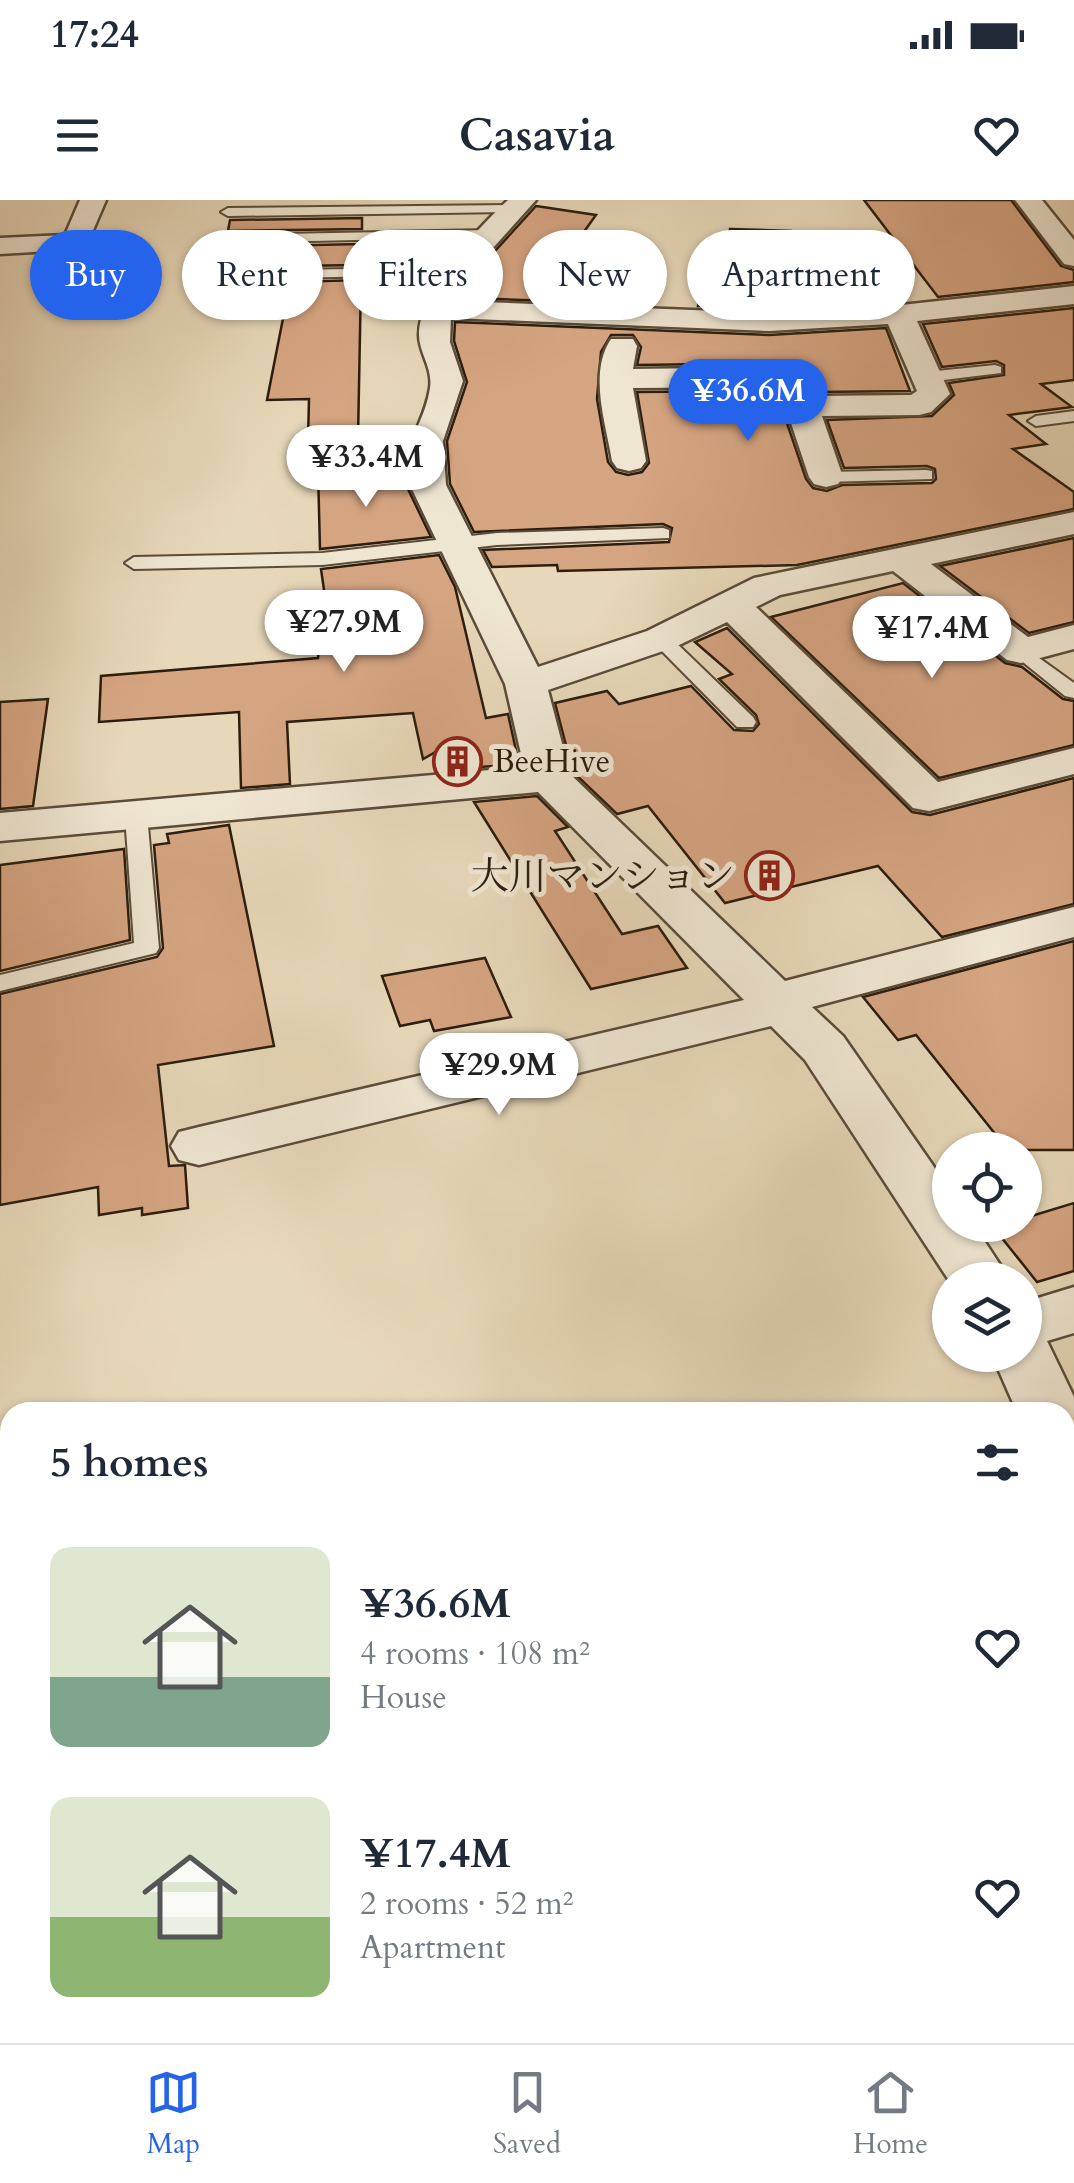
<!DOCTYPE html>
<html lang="en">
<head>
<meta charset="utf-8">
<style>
	body { margin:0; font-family:Cardo,"Noto Serif JP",serif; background:#f2f2f3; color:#1f2937; height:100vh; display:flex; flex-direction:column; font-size:38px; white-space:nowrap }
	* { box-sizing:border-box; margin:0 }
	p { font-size:32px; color:#747a83 }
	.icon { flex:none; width:55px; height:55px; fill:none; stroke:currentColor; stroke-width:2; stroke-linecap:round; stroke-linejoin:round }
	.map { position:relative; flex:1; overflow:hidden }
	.details { position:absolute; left:0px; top:1202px; width:1075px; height:642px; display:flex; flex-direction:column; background:#fff; border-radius:30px 30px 0 0; box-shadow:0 2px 8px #0004 }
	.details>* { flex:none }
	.banner { position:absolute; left:30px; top:30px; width:1015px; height:90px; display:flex; gap:20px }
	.controls { position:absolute; left:932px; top:932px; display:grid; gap:20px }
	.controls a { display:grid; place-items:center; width:110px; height:110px; border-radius:50%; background:#fff; box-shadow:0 2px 8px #0004; font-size:50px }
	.price { position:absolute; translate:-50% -85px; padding:0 22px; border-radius:35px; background:#fff; color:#222; font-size:32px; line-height:65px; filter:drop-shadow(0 2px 5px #0008) }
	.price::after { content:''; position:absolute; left:50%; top:60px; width:30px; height:22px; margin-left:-15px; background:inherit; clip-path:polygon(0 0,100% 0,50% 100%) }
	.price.on { background:#2563eb; color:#fff }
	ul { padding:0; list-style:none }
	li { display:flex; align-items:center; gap:30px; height:250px; padding:0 50px }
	li span { display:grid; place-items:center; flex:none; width:280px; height:200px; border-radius:20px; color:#555 }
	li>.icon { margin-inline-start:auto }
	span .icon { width:120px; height:120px; fill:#fffc; stroke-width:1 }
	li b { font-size:42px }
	h2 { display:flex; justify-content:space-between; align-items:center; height:120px; padding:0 50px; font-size:42px }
	.chip { padding:0 35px; border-radius:45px; background:#fff; box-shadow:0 2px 8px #0004; font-size:35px; line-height:90px }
	.chip.on { background:#2563eb; color:#fff }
	.status { display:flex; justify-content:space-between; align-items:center; height:70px; padding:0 50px; background:#fff; direction:ltr }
	.status svg { height:28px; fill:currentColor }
	header { display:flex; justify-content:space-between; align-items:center; height:130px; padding:0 50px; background:#fff; font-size:45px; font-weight:600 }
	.dock { display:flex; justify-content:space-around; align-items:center; height:140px; border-top:2px solid #e0e1e3; background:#fff; font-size:28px; color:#747a83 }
	.dock a { display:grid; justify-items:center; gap:5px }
	.dock .on { color:#2563eb }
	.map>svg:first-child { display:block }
	.building { fill:#d5a481; stroke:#2c1d0e; stroke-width:2.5 }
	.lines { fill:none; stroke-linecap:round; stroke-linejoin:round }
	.service-casing { stroke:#5b4c39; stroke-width:4 }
	.minor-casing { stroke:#5b4c39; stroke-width:5 }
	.service { fill:#efe6d2; fill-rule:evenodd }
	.minor { fill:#efe6d2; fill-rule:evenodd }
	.labels { text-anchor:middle; stroke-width:10; stroke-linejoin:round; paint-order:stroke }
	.far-poi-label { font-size:32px; fill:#2c1d0e; stroke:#efe6d2; text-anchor:start }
	.poi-label { font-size:38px; fill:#2c1d0e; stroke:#efe6d2; text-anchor:end }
</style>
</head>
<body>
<div class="status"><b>17:24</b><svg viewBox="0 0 49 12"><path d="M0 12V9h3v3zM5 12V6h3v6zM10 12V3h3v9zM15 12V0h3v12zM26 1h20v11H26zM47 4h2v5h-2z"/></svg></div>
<header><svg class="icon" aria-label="menu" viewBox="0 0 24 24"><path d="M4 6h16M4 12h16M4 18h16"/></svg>Casavia<svg class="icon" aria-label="heart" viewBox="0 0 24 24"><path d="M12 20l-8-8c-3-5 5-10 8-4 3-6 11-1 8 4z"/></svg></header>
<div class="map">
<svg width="1074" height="1843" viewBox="0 0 1074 1843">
	<rect width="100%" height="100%" fill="#e7d8b9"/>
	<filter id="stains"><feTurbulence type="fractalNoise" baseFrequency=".002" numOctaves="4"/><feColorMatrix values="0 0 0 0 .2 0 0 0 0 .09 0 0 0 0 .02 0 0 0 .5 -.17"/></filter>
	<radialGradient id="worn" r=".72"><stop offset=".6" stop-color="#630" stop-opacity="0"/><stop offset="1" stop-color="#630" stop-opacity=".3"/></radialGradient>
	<g class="building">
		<path d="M 864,0 L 1011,0 L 1061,66 L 1074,70 L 1074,82 L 938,97 Z"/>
		<path d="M 536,6 L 596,15 L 543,89 L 557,90 L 550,101 L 465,98 L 495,51 Z"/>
		<path d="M 362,18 L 362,29 L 228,31 L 230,20 Z"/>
		<path d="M 730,29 L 791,31 L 788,108 L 698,106 L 706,55 L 727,56 Z"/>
		<path d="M 361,44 L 361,65 L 292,66 L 281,73 L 292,82 L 361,80 L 358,238 L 308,240 L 309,199 L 267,200 L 288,93 L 223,91 L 224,85 L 218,85 L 225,47 Z"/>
		<path d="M 1074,108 L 1074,180 L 1041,184 L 1072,207 L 1009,215 L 1046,244 L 1013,249 L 1074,292 L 1074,309 L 797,365 L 558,371 L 557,365 L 492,367 L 483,350 L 669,342 L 672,328 L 663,324 L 474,332 L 450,284 L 447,241 L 467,182 L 454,141 L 455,122 L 769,135 L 886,128 L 910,191 L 817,192 L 806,168 L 792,163 L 637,165 L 641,147 L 633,135 L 611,135 L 601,152 L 597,199 L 608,262 L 616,272 L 628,275 L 642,272 L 649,263 L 637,192 L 776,191 L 806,279 L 813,288 L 827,291 L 842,285 L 932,283 L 936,279 L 935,269 L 927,266 L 844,268 L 827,220 L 932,216 L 954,195 L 949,183 L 1004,175 L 1004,165 L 996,161 L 942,167 L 923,124 Z"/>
		<path d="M 318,271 L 406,276 L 407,287 L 431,337 L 320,349 Z"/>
		<path d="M 1074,338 L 1074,422 L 1029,433 L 940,366 Z"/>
		<path d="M 439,355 L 455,387 L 486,518 L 508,514 L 519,564 L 454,569 L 441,549 L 423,559 L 413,513 L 287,522 L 290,584 L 241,588 L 239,512 L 99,522 L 101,476 L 318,458 L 325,397 L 321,369 Z"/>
		<path d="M 903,383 L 1005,463 L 1022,467 L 1063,499 L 1074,501 L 1074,545 L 939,578 L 771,417 Z"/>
		<path d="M 727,428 L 912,612 L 930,615 L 1074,578 L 1074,704 L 942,737 L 878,666 L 725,703 L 648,606 L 617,614 L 573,572 L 555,503 L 607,491 L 619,504 L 691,486 L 734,530 L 753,531 L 759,524 L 756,515 L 719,479 L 732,474 L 695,442 Z"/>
		<path d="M 48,499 L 33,606 L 0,609 L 0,502 Z"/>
		<path d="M 537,596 L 568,627 L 555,631 L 622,734 L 658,726 L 687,768 L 591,789 L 474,602 Z"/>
		<path d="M 229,625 L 274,846 L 158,865 L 169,966 L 185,965 L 188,1008 L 142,1015 L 142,1008 L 99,1015 L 98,987 L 0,1005 L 0,794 L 157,757 L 163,748 L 154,645 L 169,643 L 167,634 Z"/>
		<path d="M 124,649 L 130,740 L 0,771 L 0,665 Z"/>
		<path d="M 1074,741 L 1074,950 L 1008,950 L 916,835 L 898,840 L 863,797 Z"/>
		<path d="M 485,758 L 511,817 L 434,831 L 430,820 L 400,826 L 382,776 Z"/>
		<path d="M 1074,1003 L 1074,1071 L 1037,1082 L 994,1028 L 1025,1025 L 1025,1018 Z"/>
	</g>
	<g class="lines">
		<defs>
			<g id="service">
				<path d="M 514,5 L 521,9 L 519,12 L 228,16 L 221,12 L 228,8 Z"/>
				<path d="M 490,30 L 495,31 L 495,37 L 222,43 L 215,39 L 222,35 Z"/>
				<path d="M 463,67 L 470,71 L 468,74 L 292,78 L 285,74 L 292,70 Z"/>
				<path d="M 995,165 L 1001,167 L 1001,173 L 927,182 L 919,177 L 927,172 Z"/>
				<path d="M 1074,211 L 1074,221 L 1036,226 L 1028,221 L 1036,216 Z"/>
				<path d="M 926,270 L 932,271 L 932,279 L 826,282 L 817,277 L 826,272 Z"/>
				<path d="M 663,328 L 669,330 L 669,338 L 497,345 L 322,365 L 134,369 L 125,363 L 134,357 L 322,353 L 497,333 Z"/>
				<path d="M 661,433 L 668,435 L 753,517 L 756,522 L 753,527 L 737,527 L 654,443 L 651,439 Z"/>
				<path d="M 1021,445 L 1074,483 L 1074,498 L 1065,496 L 1014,455 L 1014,447 Z"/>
				<path d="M 136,608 L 147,615 L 159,748 L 156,753 L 0,791 L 0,775 L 134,743 L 125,615 Z"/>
			</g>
			<g id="minor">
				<path d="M 80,0 L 106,0 L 85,49 L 0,54 L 0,38 L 65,35 Z"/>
				<path d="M 508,0 L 536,0 L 492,49 L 458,101 L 769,113 L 874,108 L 1074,86 L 1074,104 L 917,121 L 950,194 L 931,212 L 919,215 L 822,216 L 843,277 L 838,284 L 826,287 L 814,284 L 809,277 L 779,187 L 633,188 L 646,261 L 641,268 L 629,271 L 617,268 L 612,261 C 606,224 588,173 611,139 L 633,139 L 637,146 L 633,169 L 792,167 L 803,170 L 815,196 L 911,195 L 917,191 L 888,124 L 769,131 L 451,118 L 450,142 L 463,181 L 443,241 L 446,285 L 538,467 L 647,431 L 754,378 L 1074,312 L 1074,334 L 931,364 L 1028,437 L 1074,425 L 1074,449 L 1021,463 L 1007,460 L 893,371 L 780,395 L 756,407 L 938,582 L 1074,548 L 1074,574 L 929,611 L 913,608 L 727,422 L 675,447 L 548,490 L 570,574 L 785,781 L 1074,707 L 1074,737 L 812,807 L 843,836 L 950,990 L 950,1025 L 974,1025 L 1010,1080 L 950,1082 L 805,860 L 771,826 L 199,965 L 179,960 L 171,946 L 179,932 L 199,927 L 744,800 L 538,592 L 0,641 L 0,613 L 524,567 L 505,484 L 410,285 C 404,233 423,230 430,188 C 433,168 419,153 419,135 C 419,90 477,29 508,0 Z"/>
				<path d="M 1015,0 L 1042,0 L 1074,40 L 1074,66 L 1064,64 Z"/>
				<path d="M 1074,1087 L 1074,1133 L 1047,1141 L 1074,1197 L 1074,1305 L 1065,1302 L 1065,1212 L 1017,1212 L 992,1155 L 1025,1155 L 1025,1102 Z"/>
				<path d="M 1074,1374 L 1074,1434 L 1065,1435 L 1065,1375 Z"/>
				<path d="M 10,1499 L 10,1567 L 0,1568 L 0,1500 Z"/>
			</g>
		</defs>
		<use href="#service" class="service-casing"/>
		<use href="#minor" class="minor-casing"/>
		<use href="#service" class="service"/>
		<use href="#minor" class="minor"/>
	</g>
	<defs>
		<symbol id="building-ring" viewBox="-11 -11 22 22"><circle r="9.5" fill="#efe6d2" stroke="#8f2418" stroke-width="1.5"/><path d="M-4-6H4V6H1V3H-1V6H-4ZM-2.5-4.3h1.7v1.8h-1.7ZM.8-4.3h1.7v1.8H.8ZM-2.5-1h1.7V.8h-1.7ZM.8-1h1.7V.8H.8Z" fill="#8f2418"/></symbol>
	</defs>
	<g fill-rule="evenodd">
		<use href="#building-ring" x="430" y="534" width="55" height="55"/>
		<use href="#building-ring" x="742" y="648" width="55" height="55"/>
	</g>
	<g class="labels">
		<g class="far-poi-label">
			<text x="493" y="572">BeeHive</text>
		</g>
		<g class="poi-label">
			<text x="735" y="689">大川マンション</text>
		</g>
	</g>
	<rect width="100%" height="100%" filter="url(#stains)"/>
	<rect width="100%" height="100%" fill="url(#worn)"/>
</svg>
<div class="controls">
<a><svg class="icon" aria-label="locate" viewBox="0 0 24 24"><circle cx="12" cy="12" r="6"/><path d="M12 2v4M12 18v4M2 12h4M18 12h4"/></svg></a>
<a><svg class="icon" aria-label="layers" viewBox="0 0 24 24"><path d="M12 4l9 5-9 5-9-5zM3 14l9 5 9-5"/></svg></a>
</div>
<b class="price on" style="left:748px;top:244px">¥36.6M</b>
<b class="price" style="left:366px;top:310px">¥33.4M</b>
<b class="price" style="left:344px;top:475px">¥27.9M</b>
<b class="price" style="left:932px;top:481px">¥17.4M</b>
<b class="price" style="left:499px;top:918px">¥29.9M</b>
<div class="banner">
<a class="chip on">Buy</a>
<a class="chip">Rent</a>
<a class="chip">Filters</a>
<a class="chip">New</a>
<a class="chip">Apartment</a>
</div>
<section class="details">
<h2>5 homes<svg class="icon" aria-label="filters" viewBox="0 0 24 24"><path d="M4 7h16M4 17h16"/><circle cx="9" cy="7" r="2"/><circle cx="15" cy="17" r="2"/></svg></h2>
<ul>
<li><span style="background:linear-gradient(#dfe7d0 65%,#7fa58c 0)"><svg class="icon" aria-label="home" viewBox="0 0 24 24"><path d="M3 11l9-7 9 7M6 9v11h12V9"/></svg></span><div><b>¥36.6M</b><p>4 rooms · 108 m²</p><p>House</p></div><svg class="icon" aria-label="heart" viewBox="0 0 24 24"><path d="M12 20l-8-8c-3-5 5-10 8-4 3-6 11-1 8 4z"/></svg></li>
<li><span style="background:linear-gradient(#dfe7d0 60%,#8fb573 0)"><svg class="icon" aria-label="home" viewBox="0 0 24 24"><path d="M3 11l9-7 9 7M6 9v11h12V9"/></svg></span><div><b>¥17.4M</b><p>2 rooms · 52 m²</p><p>Apartment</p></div><svg class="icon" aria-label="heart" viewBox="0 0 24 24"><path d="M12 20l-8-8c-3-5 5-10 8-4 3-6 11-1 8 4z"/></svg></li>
</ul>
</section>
</div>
<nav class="dock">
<a class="on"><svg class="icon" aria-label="map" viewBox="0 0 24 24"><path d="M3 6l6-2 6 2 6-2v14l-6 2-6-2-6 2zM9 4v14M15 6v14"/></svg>Map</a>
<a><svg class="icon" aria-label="saved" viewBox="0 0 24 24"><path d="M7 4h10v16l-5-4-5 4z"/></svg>Saved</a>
<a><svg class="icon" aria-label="home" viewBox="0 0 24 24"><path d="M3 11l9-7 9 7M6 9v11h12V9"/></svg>Home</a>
</nav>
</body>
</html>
